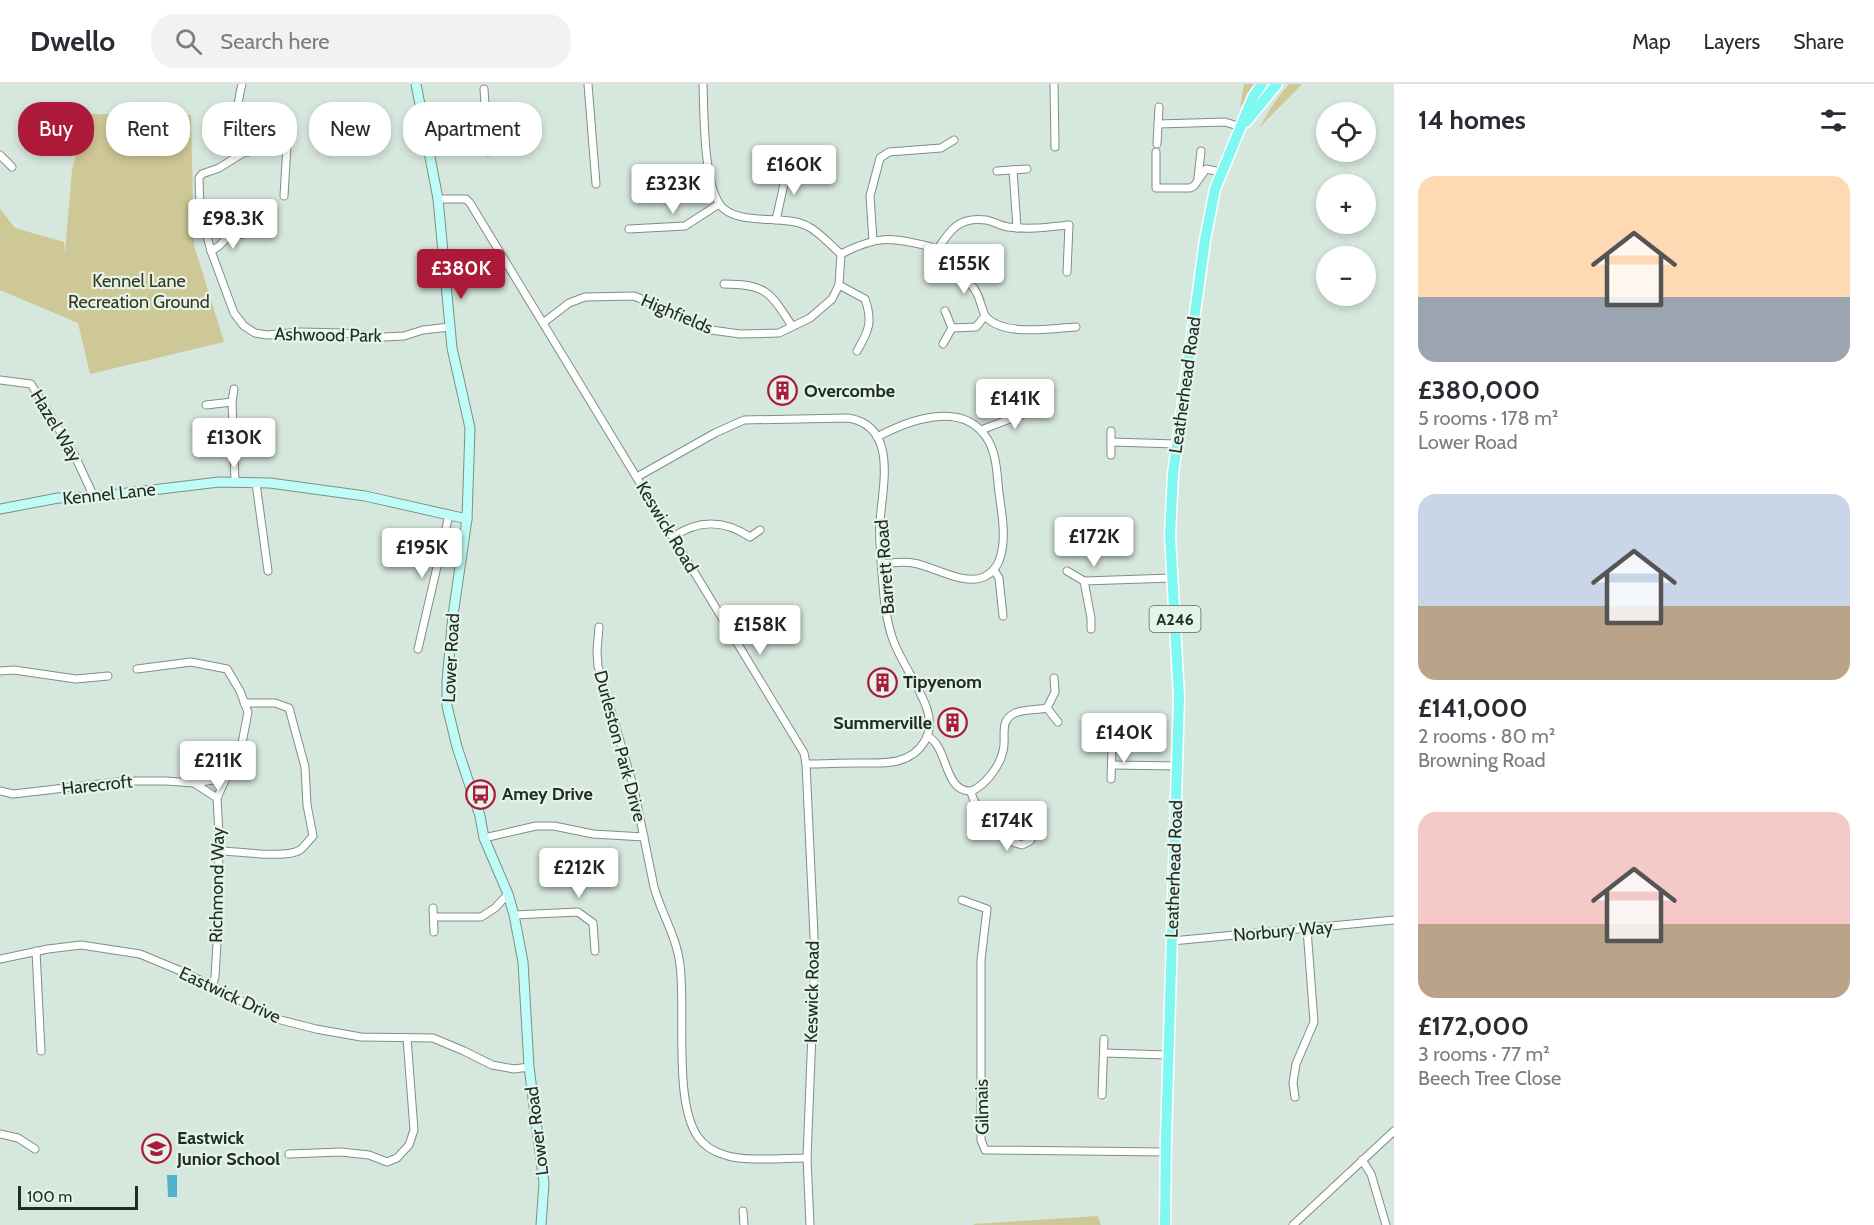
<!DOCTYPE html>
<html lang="en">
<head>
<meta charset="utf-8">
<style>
	body { margin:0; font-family:Cabin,sans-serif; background:#f2f2f3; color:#2b2b33; height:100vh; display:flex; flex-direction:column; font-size:22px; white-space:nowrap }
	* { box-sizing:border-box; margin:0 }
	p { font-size:20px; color:#7c7c81 }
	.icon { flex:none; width:33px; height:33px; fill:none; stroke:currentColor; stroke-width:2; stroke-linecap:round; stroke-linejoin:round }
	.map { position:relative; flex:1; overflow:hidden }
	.sheet { display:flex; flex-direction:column; background:#fff; width:480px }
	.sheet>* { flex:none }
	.hud { position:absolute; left:18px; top:18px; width:570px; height:54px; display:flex; gap:12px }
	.fabs { position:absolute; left:1316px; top:18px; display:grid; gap:12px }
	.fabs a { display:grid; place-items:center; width:60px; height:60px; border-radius:50%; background:#fff; box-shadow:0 3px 9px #0003; font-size:30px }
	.scale { position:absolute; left:18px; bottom:15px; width:120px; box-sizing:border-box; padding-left:6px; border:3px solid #242b27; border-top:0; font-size:16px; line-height:21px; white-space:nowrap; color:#242b27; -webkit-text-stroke:4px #e3f4ea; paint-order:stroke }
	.price { position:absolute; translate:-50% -51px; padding:0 14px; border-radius:6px; background:#fff; color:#222; font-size:20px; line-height:39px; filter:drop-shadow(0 2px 3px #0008) }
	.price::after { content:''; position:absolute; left:50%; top:36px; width:18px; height:14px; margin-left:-9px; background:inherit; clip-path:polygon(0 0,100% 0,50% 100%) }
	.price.on { background:#ad1939; color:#fff }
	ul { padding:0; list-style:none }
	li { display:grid; align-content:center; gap:12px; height:318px; padding:0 24px }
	li span { display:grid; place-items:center; height:186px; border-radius:18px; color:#555 }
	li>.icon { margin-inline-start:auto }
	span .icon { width:108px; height:108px; fill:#fffc; stroke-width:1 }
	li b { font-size:26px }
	h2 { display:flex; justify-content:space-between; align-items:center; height:72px; padding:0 24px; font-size:26px }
	.pill { padding:0 21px; border-radius:24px; background:#fff; box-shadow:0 3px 9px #0003; font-size:21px; line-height:54px }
	.pill.on { background:#ad1939; color:#fff }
	header { display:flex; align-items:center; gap:36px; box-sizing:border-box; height:84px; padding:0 30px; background:#fff; border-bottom:2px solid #e1e1e2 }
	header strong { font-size:28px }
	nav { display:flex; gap:33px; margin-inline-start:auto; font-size:21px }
	.search { width:420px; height:54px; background:#f2f2f3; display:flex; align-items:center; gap:15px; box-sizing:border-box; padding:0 21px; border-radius:24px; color:#7c7c81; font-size:22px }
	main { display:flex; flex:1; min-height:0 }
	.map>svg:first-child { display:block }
	.green { fill:#cec896 }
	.water { fill:#53b2ca }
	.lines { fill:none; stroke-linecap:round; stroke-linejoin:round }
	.street-casing { stroke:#7f8f85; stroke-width:9 }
	.secondary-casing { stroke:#7f8f85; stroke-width:11 }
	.primary-casing { stroke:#fff; stroke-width:13 }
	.street { stroke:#fff; stroke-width:7 }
	.secondary { stroke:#bffcf8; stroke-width:9 }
	.primary { stroke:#7ff8f1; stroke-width:10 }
	.labels { text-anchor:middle; stroke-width:4.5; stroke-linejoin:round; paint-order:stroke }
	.shield { fill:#e3f4ea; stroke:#5d6762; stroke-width:1.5 }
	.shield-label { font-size:16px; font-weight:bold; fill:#242b27 }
	.park-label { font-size:18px; fill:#3a3615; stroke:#e3f4ea }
	.street-label { font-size:18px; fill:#242b27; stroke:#e3f4ea }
	.poi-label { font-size:18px; font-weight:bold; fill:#242b27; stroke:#e3f4ea; text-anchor:start }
</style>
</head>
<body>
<header>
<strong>Dwello</strong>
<div class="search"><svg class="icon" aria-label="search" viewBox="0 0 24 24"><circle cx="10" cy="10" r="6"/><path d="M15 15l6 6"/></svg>Search here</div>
<nav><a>Map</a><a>Layers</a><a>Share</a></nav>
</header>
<main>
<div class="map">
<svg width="1394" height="1141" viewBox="0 0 1394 1141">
	<rect width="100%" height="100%" fill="#d6e7dd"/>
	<g class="green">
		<path d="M 1244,0 L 1256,0 L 1244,19 L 1240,22 Z"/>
		<path d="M 1289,0 L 1302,0 L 1259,44 L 1274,19 Z"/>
		<path d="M 86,30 L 191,31 L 194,161 L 224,258 L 90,290 L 78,239 L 0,206 L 0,125 L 15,144 L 64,158 L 65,169 L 72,86 Z"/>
		<path d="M 1098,1132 L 1101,1141 L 974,1141 L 974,1140 Z"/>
	</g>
	<path class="water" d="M 167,1091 L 177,1091 L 177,1113 L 168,1113 Z"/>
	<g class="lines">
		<defs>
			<g id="street">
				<path d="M 242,0 C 236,24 235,45 243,69"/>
				<path d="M 588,0 L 596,100"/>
				<path d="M 703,0 C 704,27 703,108 724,125 C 744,141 782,131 805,141 C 818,146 830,161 841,170"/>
				<path d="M 1054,0 L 1055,63"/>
				<path d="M 484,5 L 488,68"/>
				<path d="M 1158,40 L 1225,38 L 1241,43"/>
				<path d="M 425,44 L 486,39"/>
				<path d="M 1157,60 L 1159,23"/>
				<path d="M 1156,68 L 1156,104 L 1190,104 L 1194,102 L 1206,85 L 1221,88"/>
				<path d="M 0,71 L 12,83"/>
				<path d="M 1013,86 L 1017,144"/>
				<path d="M 997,87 L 1027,85"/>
				<path d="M 1198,94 L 1201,67"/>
				<path d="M 284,112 L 287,61 L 243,69 L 219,84 L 202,90 L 199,94 L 200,126 L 211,167 L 234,229 L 244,242 L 255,249 L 267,251 L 300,248 L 342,249 L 384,253 L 404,252 L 423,246 L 450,243"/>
				<path d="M 438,115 L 466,115 L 470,119 L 804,669 L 806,680 L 815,873 L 807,1074 L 810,1141"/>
				<path d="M 776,136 L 788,82"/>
				<path d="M 629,145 L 685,142 L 719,120"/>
				<path d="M 873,157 L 870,112 L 880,74 L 889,68 L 941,64 L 954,56"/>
				<path d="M 211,167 L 219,162 L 229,152 L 251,149"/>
				<path d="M 935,169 C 949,148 957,132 986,136 C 993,137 1000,142 1008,143 C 1029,146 1049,143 1069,141 L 1067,188"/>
				<path d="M 841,170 C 878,151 891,153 931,163 C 937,174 960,190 971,201 C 981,210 981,227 986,233 C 1005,253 1051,244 1076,243"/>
				<path d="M 724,200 C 766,200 770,208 792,242"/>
				<path d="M 839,201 L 865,215 C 873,237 869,247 857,267"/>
				<path d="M 945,227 L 952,244"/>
				<path d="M 543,239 L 569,219 L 585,213 L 634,212 L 666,225 L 704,245 L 740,250 L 779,249 L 810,234 L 832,215 L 839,201 L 841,170"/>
				<path d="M 952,244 L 976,243 L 985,232"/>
				<path d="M 943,260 L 952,244"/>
				<path d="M 0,296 L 31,300 L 74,370 L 94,413"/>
				<path d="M 232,318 L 234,305"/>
				<path d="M 206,321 L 232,318 L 235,398"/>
				<path d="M 981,346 L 1034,326 L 1043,325"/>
				<path d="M 877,353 C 909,336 964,315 988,356 C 997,371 997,392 999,409 C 1002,430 1007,457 999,477 C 996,484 990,490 984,493 C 964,502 933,482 913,479 C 903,477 892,479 881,480"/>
				<path d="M 1112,358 L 1176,360"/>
				<path d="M 1111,371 L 1111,347"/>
				<path d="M 637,393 L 715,349 L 744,336 L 848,334 C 899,342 882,404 880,438 C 879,451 880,463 881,475 C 883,502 884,530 893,556 C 902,580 919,601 927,625 C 935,649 922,671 897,677 C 884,680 870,679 856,679 C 840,679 823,680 806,680"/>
				<path d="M 256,399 L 268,487"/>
				<path d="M 673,453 C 699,435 724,436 750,453 L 760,446"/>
				<path d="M 994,486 L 999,494 L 1003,532"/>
				<path d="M 1067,487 L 1084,497"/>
				<path d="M 599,543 L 597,567 L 598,582 L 634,705 L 654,803 C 661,829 677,853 680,881 C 686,925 673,1018 698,1053 C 704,1062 715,1068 725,1071 C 744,1078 785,1074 807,1074"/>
				<path d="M 1091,545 L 1091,534 L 1084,497 L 1172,494"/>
				<path d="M 418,565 L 449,431"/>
				<path d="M 137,585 L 191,578 L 227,585 L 240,607 L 248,628 L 242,659 L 217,714 L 219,749 L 218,842 L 215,893 L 212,902"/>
				<path d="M 0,587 L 14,586 L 76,595 L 108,592"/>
				<path d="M 1047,624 L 1058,638"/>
				<path d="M 927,652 C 949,662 943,709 972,707 C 986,700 1000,682 1003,667 C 1007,653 998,637 1015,629 C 1024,625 1037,626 1047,624 L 1055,608 L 1054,594"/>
				<path d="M 1112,681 L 1178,682"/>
				<path d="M 1111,695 L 1112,665"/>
				<path d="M 194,699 L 220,695 L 228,689"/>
				<path d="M 0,707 L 13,710 L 126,697 L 166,697 L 194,699 L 217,714"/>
				<path d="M 971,707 C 974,728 1000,742 1012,758 L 1022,761 L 1030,757 C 1037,747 1040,738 1040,725"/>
				<path d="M 484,754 L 536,742 L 554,742 L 593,750 L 644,753"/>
				<path d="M 218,767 C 237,767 287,775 300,766 C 305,762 309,756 313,752 L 307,721 L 305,683 L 289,624 L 275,619 L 244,619"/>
				<path d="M 962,816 L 987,825 L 981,876 L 981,1056 L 985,1066 L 1165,1068"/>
				<path d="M 433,824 L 434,848"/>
				<path d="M 514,831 L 578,828 L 593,839 L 595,867"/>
				<path d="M 434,833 L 481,833 L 495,824 L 508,810"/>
				<path d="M 1172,857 L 1394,836"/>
				<path d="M 36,867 L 41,967"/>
				<path d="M 0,875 L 48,865 L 81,861 L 140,870 L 188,890 L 277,935 L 316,945 L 361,953 L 433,954 L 464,967 L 492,981 L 514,985 L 529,983"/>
				<path d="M 1104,969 L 1168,971"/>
				<path d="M 1102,1011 L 1104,955"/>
				<path d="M 1295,1013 L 1293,999 L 1296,980 L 1314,938 L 1307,845"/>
				<path d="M 0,1050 L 18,1054 L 35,1065"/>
				<path d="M 289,1070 L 341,1068 L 369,1071 L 387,1078 L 397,1074 L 409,1061 L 414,1046 L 407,954"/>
				<path d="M 1362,1076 L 1371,1090 L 1386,1141"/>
				<path d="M 743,1127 L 744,1141"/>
				<path d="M 1293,1141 L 1394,1047"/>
			</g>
			<g id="secondary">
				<path d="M 416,0 L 438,115 L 452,264 L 470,344 L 467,435 L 453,531 L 447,597 L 447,622 L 457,663 L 480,732 L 484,754 L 508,810 L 514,831 L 523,878 L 529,983 L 544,1099 L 541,1141"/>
				<path d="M 0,425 L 58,414 L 94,413 L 219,398 L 270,399 L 365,412 L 467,435"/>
			</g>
			<g id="primary">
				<path d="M 1246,38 L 1277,0"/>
				<path d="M 1165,1141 L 1166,1054 L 1179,613 L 1170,452 L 1173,390 L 1205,156 L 1215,105 L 1253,13 L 1262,0"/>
			</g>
		</defs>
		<use href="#street" class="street-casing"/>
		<use href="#secondary" class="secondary-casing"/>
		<use href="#primary" class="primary-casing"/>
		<use href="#street" class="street"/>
		<use href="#secondary" class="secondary"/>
		<use href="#primary" class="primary"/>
	</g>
	<defs>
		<symbol id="building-ring" viewBox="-11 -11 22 22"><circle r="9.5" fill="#e3f4ea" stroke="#ad1939" stroke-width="1.5"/><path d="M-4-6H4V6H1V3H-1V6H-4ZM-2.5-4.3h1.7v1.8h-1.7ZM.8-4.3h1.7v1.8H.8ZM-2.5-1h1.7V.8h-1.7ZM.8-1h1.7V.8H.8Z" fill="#ad1939"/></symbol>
		<symbol id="bus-ring" viewBox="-11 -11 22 22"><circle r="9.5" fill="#e3f4ea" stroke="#ad1939" stroke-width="1.5"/><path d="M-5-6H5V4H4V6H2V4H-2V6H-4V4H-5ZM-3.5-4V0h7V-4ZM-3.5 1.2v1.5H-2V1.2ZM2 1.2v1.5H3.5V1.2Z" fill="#ad1939"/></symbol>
		<symbol id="school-ring" viewBox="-11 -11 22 22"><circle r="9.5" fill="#e3f4ea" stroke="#ad1939" stroke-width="1.5"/><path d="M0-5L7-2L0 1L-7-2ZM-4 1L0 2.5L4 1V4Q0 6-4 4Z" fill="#ad1939"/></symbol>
	</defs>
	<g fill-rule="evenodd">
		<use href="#building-ring" x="766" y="290" width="33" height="33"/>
		<use href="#building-ring" x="866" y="582" width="33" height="33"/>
		<use href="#building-ring" x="936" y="622" width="33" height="33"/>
		<use href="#bus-ring" x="464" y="694" width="33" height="33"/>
		<use href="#school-ring" x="140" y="1048" width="33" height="33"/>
	</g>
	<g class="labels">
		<rect class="shield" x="1149.5" y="522" width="51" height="26" rx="4.5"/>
		<g class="shield-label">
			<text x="1175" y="541">A246</text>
		</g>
		<g class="park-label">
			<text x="139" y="203">Kennel Lane<tspan x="139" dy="21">Recreation Ground</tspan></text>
		</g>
		<g class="street-label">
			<text transform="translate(677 230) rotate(23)" y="6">Highfields</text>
			<text transform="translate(328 251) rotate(1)" y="6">Ashwood Park</text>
			<text transform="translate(1185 301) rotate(-82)" y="6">Leatherhead Road</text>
			<text transform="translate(56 342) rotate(59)" y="6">Hazel Way</text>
			<text transform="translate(109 410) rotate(-6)" y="6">Kennel Lane</text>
			<text transform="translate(667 443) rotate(59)" y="6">Keswick Road</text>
			<text transform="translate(885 483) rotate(-94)" y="6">Barrett Road</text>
			<text transform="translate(451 574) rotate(-87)" y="6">Lower Road</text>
			<text transform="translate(620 662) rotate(75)" y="6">Durleston Park Drive</text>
			<text transform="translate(97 701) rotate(-6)" y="6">Harecroft</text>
			<text transform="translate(1174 785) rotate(-88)" y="6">Leatherhead Road</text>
			<text transform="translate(217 801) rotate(-89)" y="6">Richmond Way</text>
			<text transform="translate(1283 847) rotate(-5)" y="6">Norbury Way</text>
			<text transform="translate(812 908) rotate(-89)" y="6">Keswick Road</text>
			<text transform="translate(230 911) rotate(25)" y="6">Eastwick Drive</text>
			<text transform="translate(982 1023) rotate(-91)" y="6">Gilmais</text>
			<text transform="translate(537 1047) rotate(-97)" y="6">Lower Road</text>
		</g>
		<g class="poi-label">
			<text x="804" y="313">Overcombe</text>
			<text x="903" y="604">Tipyenom</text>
			<text x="932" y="645" text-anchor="end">Summerville</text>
			<text x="502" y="716">Amey Drive</text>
			<text x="177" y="1060">Eastwick<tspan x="177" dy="21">Junior School</tspan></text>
		</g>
	</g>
</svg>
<div class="fabs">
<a><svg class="icon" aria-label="locate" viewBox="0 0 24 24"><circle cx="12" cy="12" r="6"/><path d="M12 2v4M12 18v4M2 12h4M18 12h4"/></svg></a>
<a>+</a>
<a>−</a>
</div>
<div class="scale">100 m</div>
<b class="price" style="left:794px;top:112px">£160K</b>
<b class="price" style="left:673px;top:131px">£323K</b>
<b class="price" style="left:233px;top:166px">£98.3K</b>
<b class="price" style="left:964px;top:211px">£155K</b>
<b class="price on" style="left:461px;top:216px">£380K</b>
<b class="price" style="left:1015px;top:346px">£141K</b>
<b class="price" style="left:234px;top:385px">£130K</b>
<b class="price" style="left:1094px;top:484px">£172K</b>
<b class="price" style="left:422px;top:495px">£195K</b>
<b class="price" style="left:760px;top:572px">£158K</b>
<b class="price" style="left:1124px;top:680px">£140K</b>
<b class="price" style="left:218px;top:708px">£211K</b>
<b class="price" style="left:1007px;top:768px">£174K</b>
<b class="price" style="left:579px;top:815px">£212K</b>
<div class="hud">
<a class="pill on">Buy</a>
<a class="pill">Rent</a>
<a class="pill">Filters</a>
<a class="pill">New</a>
<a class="pill">Apartment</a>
</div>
</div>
<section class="sheet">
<h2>14 homes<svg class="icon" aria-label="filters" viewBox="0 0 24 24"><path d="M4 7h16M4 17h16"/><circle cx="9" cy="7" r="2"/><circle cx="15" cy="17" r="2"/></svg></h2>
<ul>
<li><span style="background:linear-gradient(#ffd9b3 65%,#9aa5b1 0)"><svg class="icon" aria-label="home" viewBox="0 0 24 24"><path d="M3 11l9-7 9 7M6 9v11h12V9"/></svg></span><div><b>£380,000</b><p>5 rooms · 178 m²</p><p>Lower Road</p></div></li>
<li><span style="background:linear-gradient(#c9d6e8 60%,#b9a48a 0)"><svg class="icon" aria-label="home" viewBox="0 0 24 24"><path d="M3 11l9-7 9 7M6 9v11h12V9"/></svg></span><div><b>£141,000</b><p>2 rooms · 80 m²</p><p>Browning Road</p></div></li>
<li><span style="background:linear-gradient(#f6c9c9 60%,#b9a48a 0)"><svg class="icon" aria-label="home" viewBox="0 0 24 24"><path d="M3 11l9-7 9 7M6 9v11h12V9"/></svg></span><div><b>£172,000</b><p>3 rooms · 77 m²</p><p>Beech Tree Close</p></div></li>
</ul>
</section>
</main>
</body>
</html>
